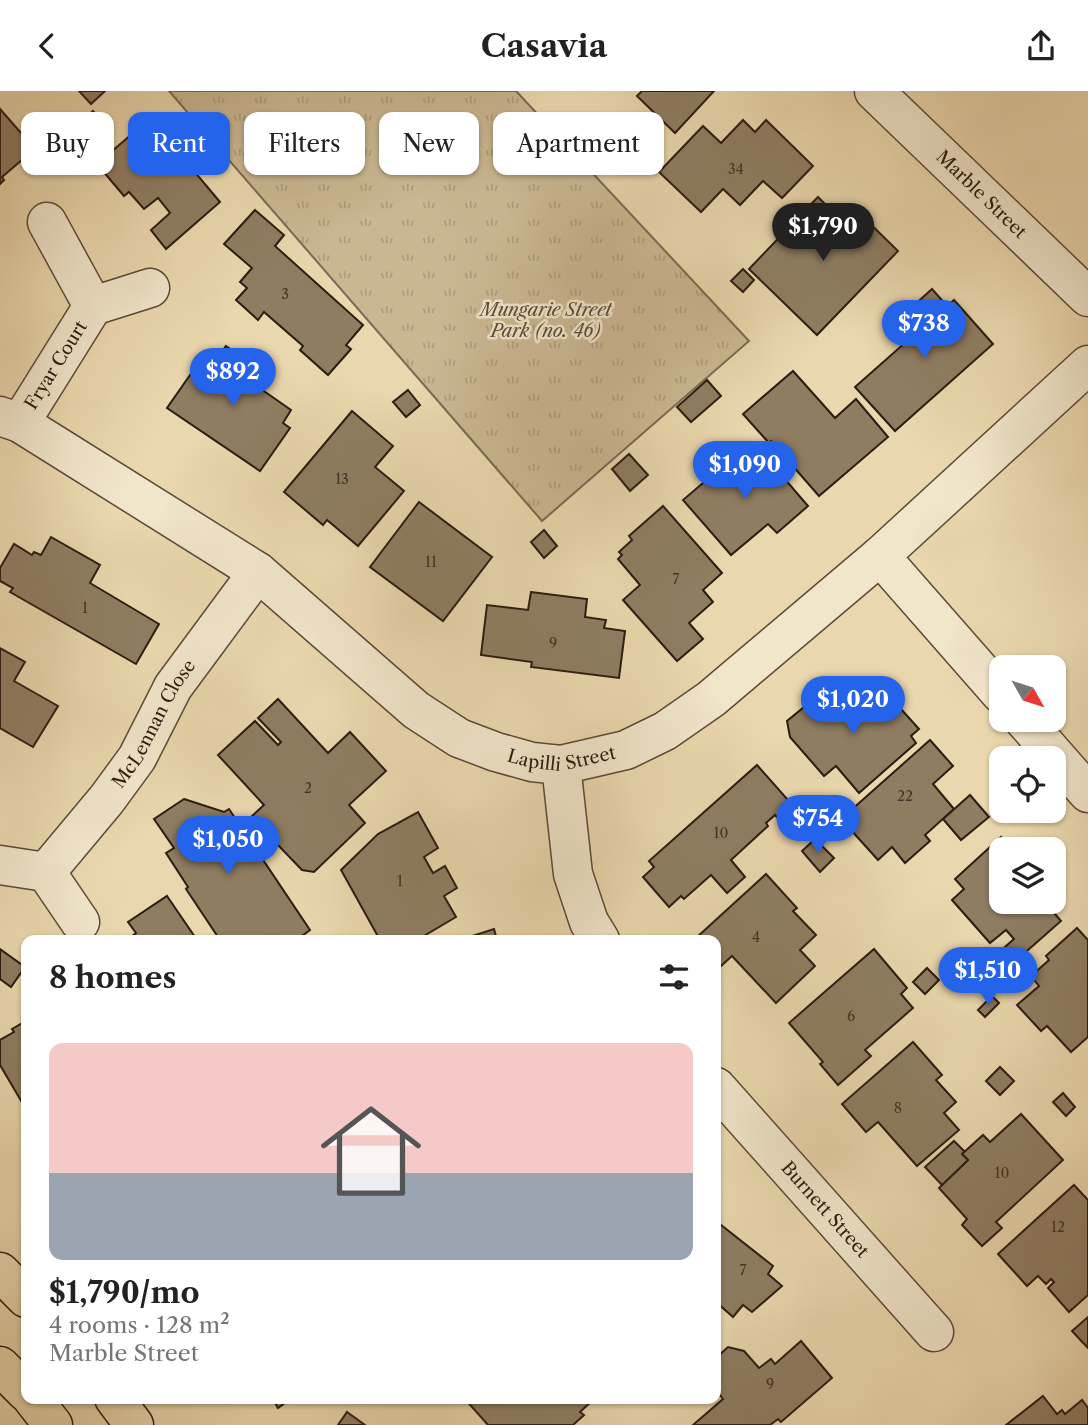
<!DOCTYPE html>
<html lang="en">
<head>
<meta charset="utf-8">
<style>
	body { margin:0; font-family:"Libre Caslon Text",serif; background:#f2f2f2; color:#222; height:100vh; display:flex; flex-direction:column; font-size:26px; white-space:nowrap }
	* { box-sizing:border-box; margin:0 }
	p { font-size:23px; color:#767676 }
	.icon { flex:none; width:38px; height:38px; fill:none; stroke:currentColor; stroke-width:2; stroke-linecap:round; stroke-linejoin:round }
	.map { position:relative; flex:1; overflow:hidden }
	.panel { position:absolute; left:21px; top:844px; width:700px; height:469px; display:flex; flex-direction:column; background:#fff; border-radius:14px; box-shadow:0 2px 5px #0004 }
	.panel>* { flex:none }
	.hud { position:absolute; left:21px; top:21px; width:700px; height:63px; display:flex; gap:14px }
	.needle { width:46px; rotate:129deg }
	.controls { position:absolute; left:989px; top:564px; display:grid; gap:14px }
	.controls a { display:grid; place-items:center; width:77px; height:77px; border-radius:14px; background:#fff; box-shadow:0 2px 5px #0004; font-size:35px }
	.price { position:absolute; translate:-50% -60px; padding:0 16px; border-radius:24px; background:#2563eb; color:#fff; font-size:23px; line-height:46px; filter:drop-shadow(0 2px 4px #0008) }
	.price::after { content:''; position:absolute; left:50%; top:42px; width:21px; height:16px; margin-left:-10px; background:inherit; clip-path:polygon(0 0,100% 0,50% 100%) }
	.price.current { background:#222; color:#fff }
	ul { padding:0; list-style:none }
	li { display:grid; align-content:center; gap:14px; height:371px; padding:0 28px }
	li span { display:grid; place-items:center; height:217px; border-radius:14px; color:#555 }
	li>.icon { margin-inline-start:auto }
	span .icon { width:126px; height:126px; fill:#fffc; stroke-width:1 }
	li b { font-size:30px }
	h2 { display:flex; justify-content:space-between; align-items:center; height:84px; padding:0 28px; font-size:30px }
	.chip { padding:0 24px; border-radius:14px; background:#fff; box-shadow:0 2px 5px #0004; font-size:24px; line-height:63px }
	.chip.current { background:#2563eb; color:#fff }
	header { display:flex; justify-content:space-between; align-items:center; height:91px; padding:0 28px; background:#fff; font-size:32px; font-weight:700 }
	.map>svg:first-child { display:block }
	.grass { fill:url(#grass-tufts); stroke:#7b6952; stroke-width:2 }
	.building { fill:#8f7d62; stroke:#2c1b11; stroke-width:2 }
	.lines { fill:none; stroke-linecap:round; stroke-linejoin:round }
	.minor-casing { stroke:#5c4a38; stroke-width:41 }
	.major-casing { stroke:#2c1b11; stroke-width:41 }
	.minor { stroke:#f1e5ca; stroke-width:38 }
	.major { stroke:#ead7ad; stroke-width:38 }
	.labels { text-anchor:middle; stroke-width:5; stroke-linejoin:round; paint-order:stroke }
	.number-label { font-size:14px; fill:#453425 }
	.street-label { font-size:18px; fill:#2c1b11; stroke:#f1e5ca }
	.park-label { font-size:18px; font-style:italic; fill:#5b4a38; stroke:#f1e5ca }
</style>
</head>
<body>
<header><svg class="icon" aria-label="back" viewBox="0 0 24 24"><path d="M15 5l-7 7 7 7"/></svg>Casavia<svg class="icon" aria-label="share" viewBox="0 0 24 24"><path d="M12 15V3M7 8l5-5 5 5M5 13v7h14v-7"/></svg></header>
<div class="map">
<svg width="1088" height="1334" viewBox="0 0 1088 1334">
	<defs>
		<pattern id="grass-tufts" width="24" height="20" patternUnits="userSpaceOnUse" patternTransform="scale(1.75)"><rect width="24" height="20" fill="#cab792"/><path d="M3 7l-1-3M5 7V3M7 7l1-3M15 17l-1-3M17 17v-4M19 17l1-3" fill="none" stroke="#ae9d7d"/></pattern>
	</defs>
	<rect width="100%" height="100%" fill="#ead7ad"/>
	<filter id="stains"><feTurbulence type="fractalNoise" baseFrequency=".00286" numOctaves="4"/><feColorMatrix values="0 0 0 0 .2 0 0 0 0 .09 0 0 0 0 .02 0 0 0 .5 -.17"/></filter>
	<radialGradient id="worn" r=".72"><stop offset=".6" stop-color="#630" stop-opacity="0"/><stop offset="1" stop-color="#630" stop-opacity=".3"/></radialGradient>
	<path class="grass" d="M 169,0 L 516,0 L 749,250 L 542,430 Z"/>
	<g class="building">
		<path d="M 79,0 L 105,0 L 91,13 Z"/>
		<path d="M 642,0 L 714,0 L 675,42 L 637,5 Z"/>
		<path d="M 0,18 L 35,58 L 2,86 L 4,89 L 0,93 Z"/>
		<path d="M 93,20 L 106,35 L 90,47 L 78,33 Z"/>
		<path d="M 154,24 L 174,47 L 186,37 L 207,61 L 195,71 L 198,75 L 193,79 L 220,111 L 166,158 L 151,139 L 170,122 L 158,107 L 144,118 L 129,101 L 124,105 L 97,73 Z"/>
		<path d="M 743,29 L 755,41 L 766,29 L 813,75 L 782,107 L 763,90 L 740,114 L 723,98 L 701,121 L 659,81 L 703,35 L 721,52 Z"/>
		<path d="M 818,106 L 845,133 L 857,120 L 898,160 L 817,244 L 749,178 Z"/>
		<path d="M 255,119 L 284,144 L 275,155 L 363,234 L 346,254 L 351,258 L 328,284 L 300,259 L 303,255 L 264,221 L 258,229 L 236,209 L 247,197 L 240,191 L 252,177 L 224,153 Z"/>
		<path d="M 743,178 L 754,189 L 743,201 L 731,190 Z"/>
		<path d="M 932,198 L 947,215 L 954,209 L 993,253 L 895,340 L 855,296 L 915,243 L 901,226 Z"/>
		<path d="M 226,255 L 258,277 L 261,298 L 291,319 L 283,332 L 290,337 L 260,380 L 167,317 L 197,274 L 208,281 Z"/>
		<path d="M 793,280 L 835,327 L 856,308 L 888,346 L 819,405 L 771,350 L 769,352 L 743,323 Z"/>
		<path d="M 707,289 L 721,305 L 691,331 L 677,316 Z"/>
		<path d="M 408,299 L 420,314 L 406,326 L 393,311 Z"/>
		<path d="M 352,320 L 393,355 L 375,376 L 404,400 L 358,455 L 327,429 L 323,434 L 284,401 Z"/>
		<path d="M 759,358 L 808,415 L 777,442 L 768,433 L 731,464 L 683,409 L 738,362 L 746,370 Z"/>
		<path d="M 629,363 L 648,384 L 630,400 L 612,378 Z"/>
		<path d="M 419,411 L 492,466 L 443,530 L 370,476 Z"/>
		<path d="M 663,415 L 722,482 L 703,499 L 713,511 L 689,532 L 703,548 L 677,570 L 623,509 L 640,494 L 618,468 L 622,464 L 619,461 L 632,449 L 629,445 Z"/>
		<path d="M 544,439 L 557,455 L 544,467 L 531,451 Z"/>
		<path d="M 51,446 L 100,474 L 90,492 L 159,533 L 136,573 L 10,501 L 13,497 L 0,490 L 0,477 L 14,453 L 32,464 L 34,461 L 41,464 Z"/>
		<path d="M 531,501 L 587,508 L 585,526 L 606,529 L 604,537 L 625,540 L 619,587 L 531,576 L 532,571 L 481,564 L 487,514 L 528,519 Z"/>
		<path d="M 0,557 L 25,571 L 14,590 L 58,615 L 33,656 L 0,637 Z"/>
		<path d="M 859,593 L 880,617 L 891,607 L 919,638 L 911,645 L 916,652 L 859,702 L 836,675 L 824,685 L 790,646 L 787,630 L 809,612 L 822,619 L 835,608 L 838,611 Z"/>
		<path d="M 278,608 L 328,662 L 350,641 L 386,680 L 349,714 L 365,732 L 314,781 L 302,779 L 251,726 L 264,714 L 218,664 L 255,630 L 278,654 L 281,651 L 258,627 Z"/>
		<path d="M 930,649 L 953,675 L 933,693 L 954,718 L 925,744 L 930,750 L 905,772 L 892,756 L 878,769 L 841,728 Z"/>
		<path d="M 757,674 L 811,735 L 797,748 L 775,724 L 766,732 L 768,735 L 731,769 L 745,786 L 727,802 L 711,784 L 684,808 L 681,805 L 669,816 L 643,786 L 654,776 L 649,770 Z"/>
		<path d="M 970,704 L 989,726 L 961,749 L 943,728 Z"/>
		<path d="M 184,708 L 224,721 L 229,718 L 310,839 L 298,848 L 298,849 L 220,849 L 186,798 L 188,796 L 166,762 L 174,757 L 154,728 Z"/>
		<path d="M 418,721 L 438,757 L 424,766 L 433,782 L 445,775 L 457,797 L 444,805 L 456,826 L 417,849 L 380,849 L 341,779 L 378,743 Z"/>
		<path d="M 1001,746 L 1012,758 L 1001,758 L 1001,810 L 1044,810 L 1061,830 L 1010,875 L 998,862 L 1014,848 L 1006,839 L 990,852 L 952,809 L 964,798 L 955,788 Z"/>
		<path d="M 815,748 L 834,767 L 820,781 L 802,760 Z"/>
		<path d="M 766,783 L 797,817 L 793,820 L 816,844 L 800,859 L 815,875 L 776,912 L 732,865 L 721,875 L 716,869 L 716,849 L 696,847 Z"/>
		<path d="M 167,805 L 197,849 L 127,849 L 136,842 L 128,831 Z"/>
		<path d="M 1077,837 L 1088,849 L 1088,946 L 1071,961 L 1047,935 L 1041,940 L 1017,914 L 1039,895 L 1031,885 L 1049,869 L 1046,865 Z"/>
		<path d="M 494,838 L 497,849 L 463,848 Z"/>
		<path d="M 0,858 L 25,876 L 11,896 L 0,888 Z"/>
		<path d="M 874,858 L 907,897 L 901,903 L 913,917 L 865,959 L 871,965 L 838,994 L 820,973 L 823,971 L 789,932 Z"/>
		<path d="M 927,877 L 939,889 L 925,903 L 913,891 Z"/>
		<path d="M 992,905 L 999,912 L 985,926 L 978,919 Z"/>
		<path d="M 24,931 L 26,934 L 26,1012 L 23,1013 L 0,974 L 0,949 L 14,941 L 12,938 Z"/>
		<path d="M 913,951 L 942,984 L 936,989 L 956,1011 L 944,1022 L 959,1039 L 917,1075 L 878,1031 L 866,1041 L 842,1013 Z"/>
		<path d="M 1000,976 L 1014,990 L 1000,1004 L 986,990 Z"/>
		<path d="M 1063,1002 L 1075,1016 L 1066,1025 L 1053,1011 Z"/>
		<path d="M 1021,1023 L 1063,1069 L 996,1131 L 1002,1137 L 982,1155 L 962,1134 L 967,1128 L 939,1097 L 968,1069 L 962,1063 L 983,1044 L 990,1051 Z"/>
		<path d="M 954,1050 L 964,1060 L 962,1063 L 968,1069 L 942,1094 L 925,1076 Z"/>
		<path d="M 1074,1094 L 1088,1109 L 1088,1204 L 1069,1221 L 1048,1197 L 1054,1191 L 1051,1188 L 1046,1193 L 1038,1185 L 1027,1195 L 998,1163 Z"/>
		<path d="M 716,1130 L 773,1175 L 768,1183 L 782,1195 L 752,1221 L 743,1214 L 733,1226 L 716,1211 Z"/>
		<path d="M 1088,1226 L 1088,1257 L 1072,1240 Z"/>
		<path d="M 801,1250 L 832,1287 L 781,1331 L 778,1328 L 770,1334 L 693,1334 L 723,1308 L 716,1299 L 716,1267 L 728,1256 L 744,1260 L 759,1277 L 771,1268 L 775,1273 Z"/>
		<path d="M 1043,1305 L 1057,1323 L 1062,1319 L 1065,1323 L 1082,1309 L 1088,1317 L 1088,1334 L 1006,1334 Z"/>
		<path d="M 272,1307 L 292,1307 L 278,1317 Z"/>
		<path d="M 464,1307 L 591,1307 L 593,1309 L 580,1321 L 584,1324 L 573,1334 L 488,1334 Z"/>
		<path d="M 347,1321 L 365,1334 L 338,1334 Z"/>
	</g>
	<g class="lines">
		<defs>
			<g id="minor">
				<path id="s1" d="M 874,0 L 1088,206"/>
				<path d="M 47,131 L 93,215"/>
				<path id="s2" d="M 0,325 L 20,332 L 258,481 L 416,619 L 459,647 L 496,661 L 532,671 L 561,674 L 626,659 L 665,640 L 711,608 L 880,465 L 1088,274"/>
				<path id="s3" d="M 20,332 L 93,215 L 150,197"/>
				<path d="M 880,465 L 1001,603"/>
				<path d="M 1023,628 L 1088,702"/>
				<path d="M 561,674 L 573,783 L 589,831 L 600,849"/>
				<path d="M 0,774 L 46,781 L 80,831"/>
				<path id="s4" d="M 46,781 L 107,708 L 137,667 L 173,596 L 258,481"/>
				<path id="s5" d="M 716,996 L 934,1241"/>
			</g>
			<g id="major">
				<path d="M 0,1181 L 26,1207"/>
				<path d="M 0,1275 L 26,1301"/>
				<path d="M 32,1307 L 53,1334"/>
				<path d="M 114,1307 L 134,1334"/>
			</g>
		</defs>
		<use href="#minor" class="minor-casing"/>
		<use href="#major" class="major-casing"/>
		<use href="#minor" class="minor"/>
		<use href="#major" class="major"/>
	</g>
	<g class="labels">
		<g class="number-label">
			<text x="736" y="83">34</text>
			<text x="285" y="208">3</text>
			<text x="342" y="393">13</text>
			<text x="431" y="476">11</text>
			<text x="676" y="493">7</text>
			<text x="85" y="522">1</text>
			<text x="553" y="557">9</text>
			<text x="308" y="702">2</text>
			<text x="905" y="710">22</text>
			<text x="721" y="747">10</text>
			<text x="400" y="795">1</text>
			<text x="756" y="851">4</text>
			<text x="851" y="930">6</text>
			<text x="898" y="1022">8</text>
			<text x="1002" y="1087">10</text>
			<text x="1058" y="1141">12</text>
			<text x="743" y="1184">7</text>
			<text x="770" y="1298">9</text>
		</g>
		<g class="street-label">
			<text dy="6" stroke="none"><textPath href="#s1" startOffset="149">Marble Street</textPath></text>
			<text dy="6" stroke="none"><textPath href="#s3" startOffset="68">Fryar Court</textPath></text>
			<text dy="6" stroke="none"><textPath href="#s4" startOffset="184">McLennan Close</textPath></text>
			<text dy="6" stroke="none"><textPath href="#s2" startOffset="670">Lapilli Street</textPath></text>
			<text dy="6" stroke="none"><textPath href="#s5" startOffset="164">Burnett Street</textPath></text>
		</g>
		<g class="park-label">
			<text x="546" y="225">Mungarie Street<tspan x="546" dy="21">Park (no. 46)</tspan></text>
		</g>
	</g>
	<rect width="100%" height="100%" filter="url(#stains)"/>
	<rect width="100%" height="100%" fill="url(#worn)"/>
</svg>
<div class="controls">
<a><svg class="needle" viewBox="-14 -14 28 28"><path d="M0-13l5 13h-10z" fill="#e53935"/><path d="M0 13l5-13h-10z" fill="#767676"/></svg></a>
<a><svg class="icon" aria-label="locate" viewBox="0 0 24 24"><circle cx="12" cy="12" r="6"/><path d="M12 2v4M12 18v4M2 12h4M18 12h4"/></svg></a>
<a><svg class="icon" aria-label="layers" viewBox="0 0 24 24"><path d="M12 4l9 5-9 5-9-5zM3 14l9 5 9-5"/></svg></a>
</div>
<b class="price current" style="left:823px;top:172px">$1,790</b>
<b class="price" style="left:924px;top:269px">$738</b>
<b class="price" style="left:233px;top:317px">$892</b>
<b class="price" style="left:745px;top:410px">$1,090</b>
<b class="price" style="left:853px;top:645px">$1,020</b>
<b class="price" style="left:818px;top:764px">$754</b>
<b class="price" style="left:228px;top:785px">$1,050</b>
<b class="price" style="left:988px;top:916px">$1,510</b>
<div class="hud">
<a class="chip">Buy</a>
<a class="chip current">Rent</a>
<a class="chip">Filters</a>
<a class="chip">New</a>
<a class="chip">Apartment</a>
</div>
<section class="panel">
<h2>8 homes<svg class="icon" aria-label="filters" viewBox="0 0 24 24"><path d="M4 7h16M4 17h16"/><circle cx="9" cy="7" r="2"/><circle cx="15" cy="17" r="2"/></svg></h2>
<ul>
<li><span style="background:linear-gradient(#f6c9c9 60%,#9aa5b1 0)"><svg class="icon" aria-label="home" viewBox="0 0 24 24"><path d="M3 11l9-7 9 7M6 9v11h12V9"/></svg></span><div><b>$1,790/mo</b><p>4 rooms · 128 m²</p><p>Marble Street</p></div></li>
</ul>
</section>
</div>
</body>
</html>
